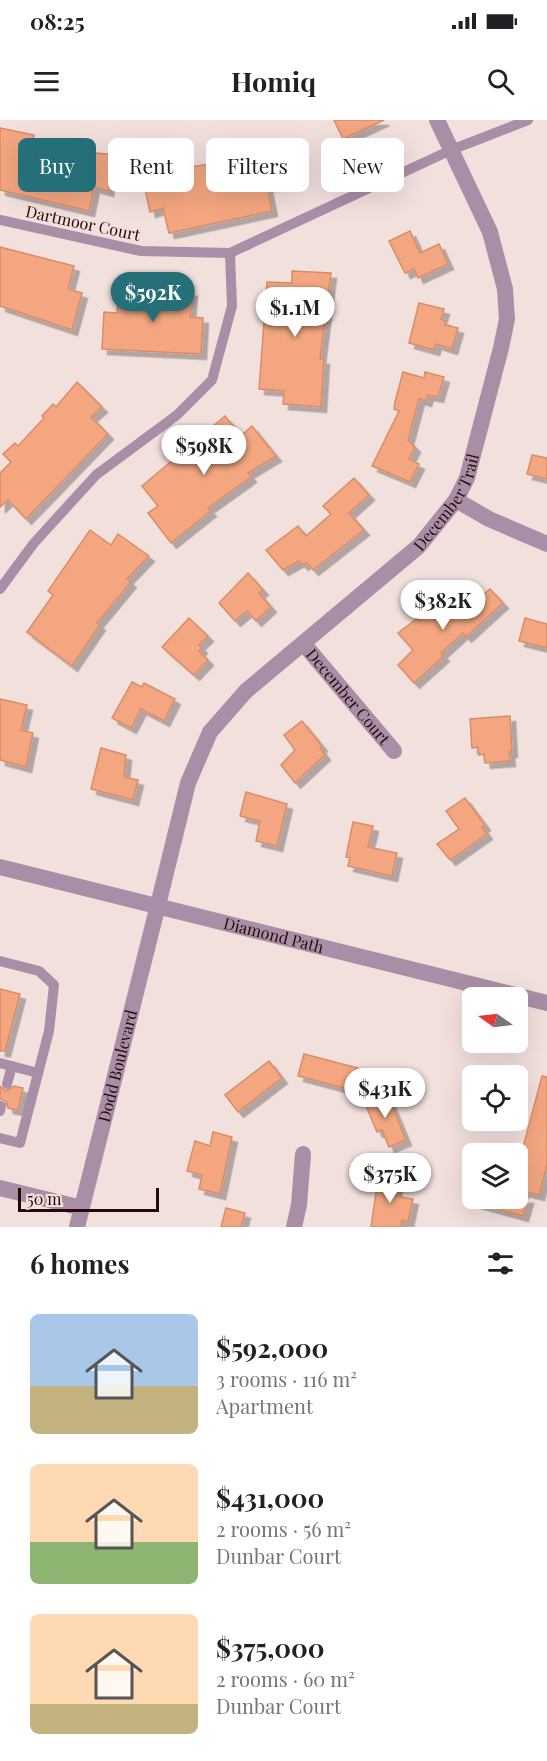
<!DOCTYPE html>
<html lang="en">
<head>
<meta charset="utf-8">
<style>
	body { margin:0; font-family:"Playfair Display",serif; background:#f6f6f6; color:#202124; height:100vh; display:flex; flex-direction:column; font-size:22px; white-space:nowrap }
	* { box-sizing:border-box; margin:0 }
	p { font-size:20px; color:#757577 }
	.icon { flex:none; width:33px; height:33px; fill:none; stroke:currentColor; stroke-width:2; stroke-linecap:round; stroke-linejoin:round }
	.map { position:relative; height:1107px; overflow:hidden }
	.details { display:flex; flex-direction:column; background:#fff; flex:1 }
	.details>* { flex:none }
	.banner { position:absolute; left:18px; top:18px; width:512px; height:54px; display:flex; gap:12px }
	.needle { width:39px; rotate:284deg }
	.buttons { position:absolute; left:462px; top:867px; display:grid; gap:12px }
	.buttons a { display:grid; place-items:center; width:66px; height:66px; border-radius:9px; background:#fff; box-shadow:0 6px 24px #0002; font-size:30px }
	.scale { position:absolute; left:18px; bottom:15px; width:141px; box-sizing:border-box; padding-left:6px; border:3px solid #270907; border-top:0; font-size:16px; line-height:21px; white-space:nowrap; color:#270907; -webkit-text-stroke:4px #f2e0dd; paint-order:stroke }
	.price { position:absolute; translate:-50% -51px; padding:0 14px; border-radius:21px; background:#fff; color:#222; font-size:20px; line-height:39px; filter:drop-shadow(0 2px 3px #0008) }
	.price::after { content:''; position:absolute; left:50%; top:36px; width:18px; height:14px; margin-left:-9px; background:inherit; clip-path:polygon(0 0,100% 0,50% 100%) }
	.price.active { background:#256f78; color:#fff }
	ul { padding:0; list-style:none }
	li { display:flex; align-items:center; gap:18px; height:150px; padding:0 30px }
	li span { display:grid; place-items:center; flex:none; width:168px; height:120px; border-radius:9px; color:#555 }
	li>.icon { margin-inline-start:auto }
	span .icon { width:72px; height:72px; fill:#fffc; stroke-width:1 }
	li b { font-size:26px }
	h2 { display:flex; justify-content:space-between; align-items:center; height:72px; padding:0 30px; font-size:26px }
	.chip { padding:0 21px; border-radius:9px; background:#fff; box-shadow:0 6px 24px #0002; font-size:21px; line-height:54px }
	.chip.active { background:#256f78; color:#fff }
	.status { display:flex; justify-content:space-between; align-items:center; height:42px; padding:0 30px; background:#fff; direction:ltr }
	.status svg { height:16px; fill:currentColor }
	header { display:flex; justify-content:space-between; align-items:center; height:78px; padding:0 30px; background:#fff; font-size:27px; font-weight:700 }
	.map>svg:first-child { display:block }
	.building { fill:#f3a680; stroke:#d88d68; stroke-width:1.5; filter:url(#shadow) }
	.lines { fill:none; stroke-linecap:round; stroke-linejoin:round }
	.service { stroke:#a98ea8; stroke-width:10 }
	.minor { stroke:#a98ea8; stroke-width:16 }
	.tertiary { stroke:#a98ea8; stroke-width:16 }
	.labels { text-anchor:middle; stroke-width:6; stroke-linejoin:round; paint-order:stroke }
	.street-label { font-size:16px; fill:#270907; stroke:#f2e0dd }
</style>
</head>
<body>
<div class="status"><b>08:25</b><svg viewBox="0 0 49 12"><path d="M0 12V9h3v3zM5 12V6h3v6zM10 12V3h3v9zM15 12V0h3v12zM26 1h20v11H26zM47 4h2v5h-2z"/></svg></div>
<header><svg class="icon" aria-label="menu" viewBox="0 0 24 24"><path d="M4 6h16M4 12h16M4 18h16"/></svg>Homiq<svg class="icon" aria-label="search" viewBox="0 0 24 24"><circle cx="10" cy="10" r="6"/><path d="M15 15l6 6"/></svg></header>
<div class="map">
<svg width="547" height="1107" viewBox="0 0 547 1107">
	<defs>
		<filter id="shadow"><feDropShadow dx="5.5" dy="5.5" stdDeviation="0" flood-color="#0004"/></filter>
	</defs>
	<rect width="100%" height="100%" fill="#f2e0dd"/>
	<g class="building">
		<path d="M 334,0 L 384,0 L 343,19 Z"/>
		<path d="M 0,8 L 34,15 L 33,18 L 60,25 L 86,28 L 86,32 L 116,35 L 108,71 L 94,67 L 89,91 L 0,70 Z"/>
		<path d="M 273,28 L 281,65 L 267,66 L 272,91 L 169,113 L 163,88 L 150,92 L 142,55 L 227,41 L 226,38 L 241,35 L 242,39 Z"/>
		<path d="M 410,111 L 420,133 L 439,124 L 448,144 L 418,158 L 414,149 L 405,153 L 389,121 Z"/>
		<path d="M 0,127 L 74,146 L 68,169 L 82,173 L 72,210 L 0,186 Z"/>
		<path d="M 292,151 L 331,153 L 320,239 L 324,239 L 321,287 L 283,284 L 284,271 L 259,269 L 267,162 L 292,163 Z"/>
		<path d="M 119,168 L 192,171 L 190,197 L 203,198 L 201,234 L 102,229 L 104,192 L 117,193 Z"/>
		<path d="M 419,183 L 444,189 L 441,199 L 446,201 L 445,205 L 458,208 L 452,229 L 436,224 L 434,230 L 409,223 Z"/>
		<path d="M 403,252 L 424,258 L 425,252 L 444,257 L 438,277 L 428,275 L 426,281 L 419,279 L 408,320 L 415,327 L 409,339 L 419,344 L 410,362 L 372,346 L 399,291 L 394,289 L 395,282 Z"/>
		<path d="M 77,262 L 102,287 L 91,297 L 108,314 L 26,399 L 8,380 L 0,387 L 0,353 L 11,342 L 3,334 L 15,323 L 18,326 L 44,298 L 42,296 L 53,284 L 56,287 Z"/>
		<path d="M 225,296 L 241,316 L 252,306 L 276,336 L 248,353 L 251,357 L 208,388 L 211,391 L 171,423 L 148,393 L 158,386 L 142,366 Z"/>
		<path d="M 532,335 L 547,338 L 547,359 L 527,354 Z"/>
		<path d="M 354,358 L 369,375 L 349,393 L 364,410 L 313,450 L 306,442 L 303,445 L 299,441 L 283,450 L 266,430 L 298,406 L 306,416 L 331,394 L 323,386 Z"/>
		<path d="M 90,410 L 111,425 L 118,414 L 149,436 L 127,459 L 131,462 L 97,503 L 100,505 L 72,546 L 27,512 L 53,475 L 48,471 Z"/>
		<path d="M 248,453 L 263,470 L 259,473 L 271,487 L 256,501 L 247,491 L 235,501 L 219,483 Z"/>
		<path d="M 490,469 L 503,483 L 466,517 L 463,513 L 441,533 L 444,536 L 414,563 L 398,545 L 413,530 L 398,513 L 418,498 L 419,500 L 450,471 L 466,489 Z"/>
		<path d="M 189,498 L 208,516 L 199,525 L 202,528 L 199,531 L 208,540 L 194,555 L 162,527 Z"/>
		<path d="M 525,498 L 547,504 L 547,528 L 519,521 Z"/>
		<path d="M 132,562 L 142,567 L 144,563 L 175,579 L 164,601 L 141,589 L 131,608 L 112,598 Z"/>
		<path d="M 0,579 L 27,585 L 21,610 L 33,613 L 26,647 L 0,640 Z"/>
		<path d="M 510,596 L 512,632 L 509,632 L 510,641 L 485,643 L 484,634 L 479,635 L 478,627 L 472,628 L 470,599 Z"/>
		<path d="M 302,601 L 322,626 L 320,628 L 325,635 L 295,663 L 281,645 L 295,630 L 284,615 Z"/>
		<path d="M 101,628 L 126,635 L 124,657 L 138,660 L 133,680 L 91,669 Z"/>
		<path d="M 246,672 L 287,684 L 277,726 L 256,721 L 260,701 L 240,696 Z"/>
		<path d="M 465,678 L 485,705 L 482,707 L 487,714 L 450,740 L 437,724 L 459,709 L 446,691 Z"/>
		<path d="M 353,702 L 373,706 L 368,727 L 397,733 L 392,756 L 348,746 L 350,738 L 346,737 Z"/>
		<path d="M 0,869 L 20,874 L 5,931 L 0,931 Z"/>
		<path d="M 304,934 L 358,948 L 352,970 L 298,956 Z"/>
		<path d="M 269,941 L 282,958 L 238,992 L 225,975 Z"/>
		<path d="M 542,956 L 547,957 L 547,1045 L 539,1075 L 518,1070 L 518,1046 Z"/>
		<path d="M 0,966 L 6,971 L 14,966 L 23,968 L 18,990 L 8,988 L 6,981 L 0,979 Z"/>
		<path d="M 386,972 L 406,1020 L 389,1027 L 382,1010 L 377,1012 L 364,981 Z"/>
		<path d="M 213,1012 L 232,1017 L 220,1074 L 199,1069 L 202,1055 L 187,1051 L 195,1021 L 210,1026 Z"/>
		<path d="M 379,1053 L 399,1057 L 395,1076 L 413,1079 L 408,1102 L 402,1100 L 401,1107 L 371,1107 Z"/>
		<path d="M 475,1078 L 528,1078 L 523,1096 L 475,1083 Z"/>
		<path d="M 226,1088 L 245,1093 L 241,1107 L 221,1107 Z"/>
	</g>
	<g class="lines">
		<g class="service">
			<path d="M 0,100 L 141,131 L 230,133 L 451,30 L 528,0"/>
			<path d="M 0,469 L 34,423 L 96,355 L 177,295 L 212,260 L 232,186 L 230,133"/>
			<path d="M 0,841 L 39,851 L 54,865 L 49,911 L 20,1023 L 0,1018"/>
			<path d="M 0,943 L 38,953"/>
			<path d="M 7,964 L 12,946"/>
			<path d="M 0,991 L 1,986"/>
		</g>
		<g class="minor">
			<path d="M 456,380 L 489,399 L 547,424"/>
			<path id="s1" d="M 303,523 L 394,631"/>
			<path id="s2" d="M 158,785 L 188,663 L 210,612 L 246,571 L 419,426 L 456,380 L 467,358 L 501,228 L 507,199 L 505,169 L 490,112 L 437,0"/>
			<path d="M 0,1068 L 82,1088"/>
			<path d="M 294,1107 L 299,1085 L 303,1034"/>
		</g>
		<g class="tertiary">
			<path id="s3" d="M 0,747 L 547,883"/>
			<path id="s4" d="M 77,1107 L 158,785"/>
		</g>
	</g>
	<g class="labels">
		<g class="street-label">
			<text transform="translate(83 103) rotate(12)" y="6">Dartmoor Court</text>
			<text dy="6" stroke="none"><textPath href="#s2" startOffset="514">December Trail</textPath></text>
			<text dy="6" stroke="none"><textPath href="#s1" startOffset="70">December Court</textPath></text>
			<text dy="6" stroke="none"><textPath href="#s3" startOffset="282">Diamond Path</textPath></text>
			<text dy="6" stroke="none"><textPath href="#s4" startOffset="166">Dodd Boulevard</textPath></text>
		</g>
	</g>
</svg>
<div class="buttons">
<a><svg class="needle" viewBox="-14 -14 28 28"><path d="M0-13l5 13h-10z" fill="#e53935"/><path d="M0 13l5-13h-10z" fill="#757577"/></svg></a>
<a><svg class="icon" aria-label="locate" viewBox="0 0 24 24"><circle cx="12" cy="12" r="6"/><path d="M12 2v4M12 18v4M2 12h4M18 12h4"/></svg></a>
<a><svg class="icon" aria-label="layers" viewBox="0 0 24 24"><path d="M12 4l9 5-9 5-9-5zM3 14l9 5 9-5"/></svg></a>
</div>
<div class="scale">50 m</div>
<b class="price active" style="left:153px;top:203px">$592K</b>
<b class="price" style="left:295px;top:218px">$1.1M</b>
<b class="price" style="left:204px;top:356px">$598K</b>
<b class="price" style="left:443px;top:511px">$382K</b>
<b class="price" style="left:385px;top:999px">$431K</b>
<b class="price" style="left:390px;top:1084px">$375K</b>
<div class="banner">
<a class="chip active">Buy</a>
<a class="chip">Rent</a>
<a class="chip">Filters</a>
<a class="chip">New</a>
</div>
</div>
<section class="details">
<h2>6 homes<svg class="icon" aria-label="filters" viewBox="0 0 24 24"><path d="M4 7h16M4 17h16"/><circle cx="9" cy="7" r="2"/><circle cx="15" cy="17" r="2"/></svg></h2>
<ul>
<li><span style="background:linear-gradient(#a9c7e8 60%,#c2b280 0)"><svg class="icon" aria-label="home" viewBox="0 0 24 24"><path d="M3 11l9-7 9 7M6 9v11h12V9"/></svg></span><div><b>$592,000</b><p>3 rooms · 116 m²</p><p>Apartment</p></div></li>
<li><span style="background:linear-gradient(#ffd9b3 65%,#8fb573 0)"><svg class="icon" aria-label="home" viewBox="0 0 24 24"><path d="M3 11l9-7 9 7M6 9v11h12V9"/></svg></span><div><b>$431,000</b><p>2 rooms · 56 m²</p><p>Dunbar Court</p></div></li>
<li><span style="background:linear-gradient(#ffd9b3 75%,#c2b280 0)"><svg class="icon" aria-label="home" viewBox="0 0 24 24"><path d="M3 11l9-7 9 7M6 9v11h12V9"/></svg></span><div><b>$375,000</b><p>2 rooms · 60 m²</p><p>Dunbar Court</p></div></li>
</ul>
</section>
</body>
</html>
